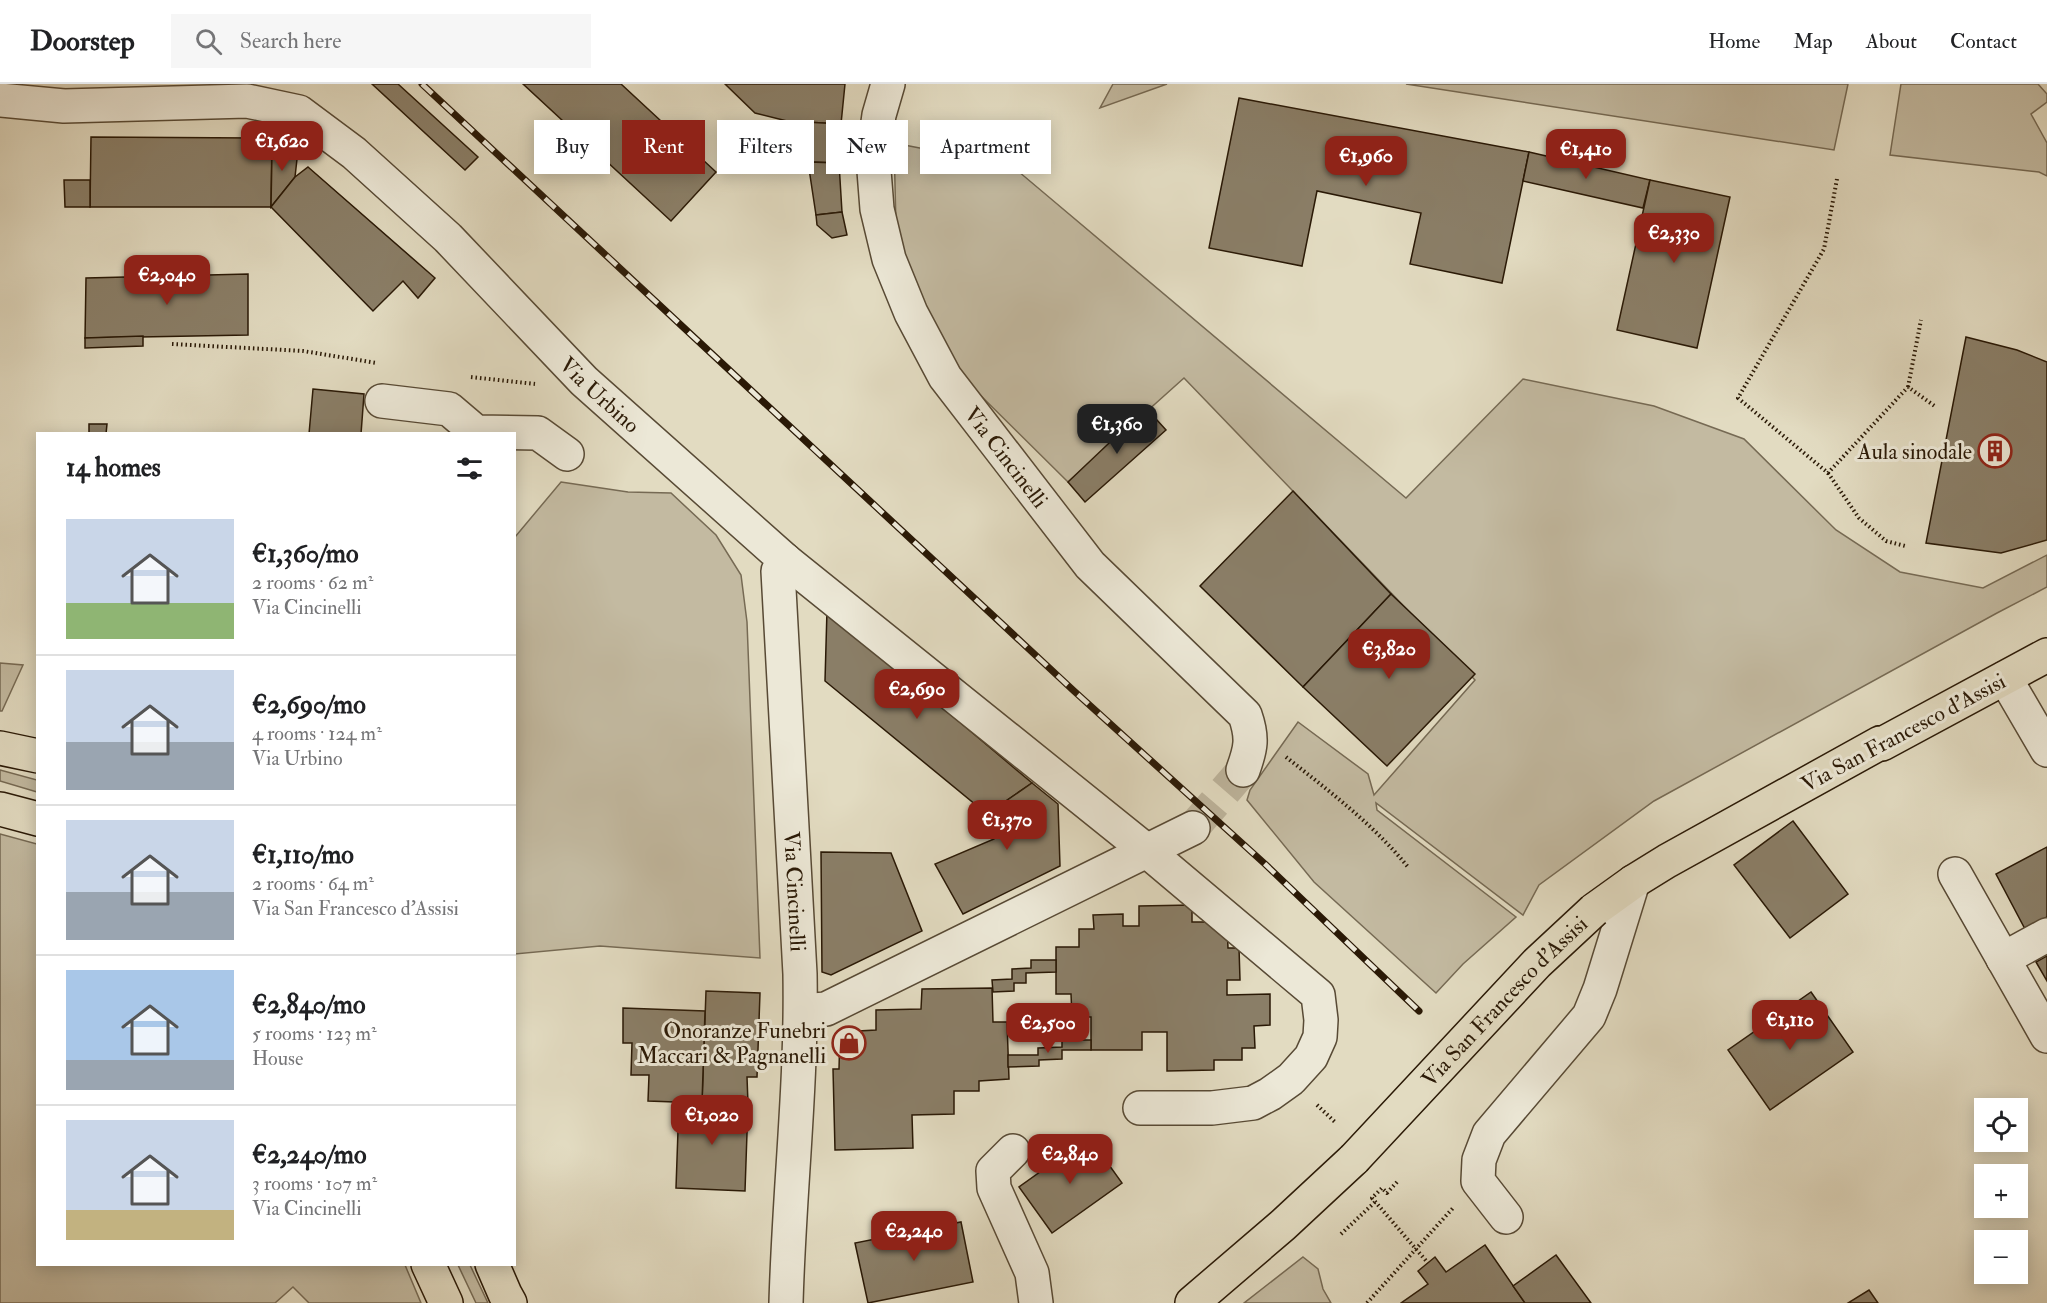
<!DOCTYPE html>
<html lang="en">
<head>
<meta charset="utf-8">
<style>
	body { margin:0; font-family:"IM FELL Double Pica",serif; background:#f6f6f6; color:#202124; height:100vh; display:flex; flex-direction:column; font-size:22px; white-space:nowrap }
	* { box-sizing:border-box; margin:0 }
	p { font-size:20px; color:#757577 }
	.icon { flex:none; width:33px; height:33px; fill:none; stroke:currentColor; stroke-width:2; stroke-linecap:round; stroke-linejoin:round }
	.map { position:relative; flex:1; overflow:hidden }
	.panel { position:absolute; left:36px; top:348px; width:480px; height:834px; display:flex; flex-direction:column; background:#fff; border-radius:0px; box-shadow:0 3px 15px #0003 }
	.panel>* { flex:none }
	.banner { position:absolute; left:534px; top:36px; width:570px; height:54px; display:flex; gap:12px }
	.controls { position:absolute; left:1974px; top:1014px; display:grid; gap:12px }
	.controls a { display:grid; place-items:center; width:54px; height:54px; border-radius:0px; background:#fff; box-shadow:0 3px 15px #0003; font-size:30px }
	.price { position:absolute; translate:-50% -51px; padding:0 14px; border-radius:12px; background:#8f2418; color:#fff; font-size:20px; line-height:39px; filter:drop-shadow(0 2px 3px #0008) }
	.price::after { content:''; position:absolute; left:50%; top:36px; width:18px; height:14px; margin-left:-9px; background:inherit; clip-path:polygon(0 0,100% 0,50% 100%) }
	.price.active { background:#222; color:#fff }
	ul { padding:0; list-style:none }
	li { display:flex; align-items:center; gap:18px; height:150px; padding:0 30px }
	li+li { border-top:2px solid #e0e0e0 }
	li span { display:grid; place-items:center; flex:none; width:168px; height:120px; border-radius:0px; color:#555 }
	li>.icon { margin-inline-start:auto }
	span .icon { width:72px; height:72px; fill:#fffc; stroke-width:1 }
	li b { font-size:26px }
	h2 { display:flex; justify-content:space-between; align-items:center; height:72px; padding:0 30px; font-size:26px }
	.tag { padding:0 21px; border-radius:0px; background:#fff; box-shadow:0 3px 15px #0003; font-size:21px; line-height:54px }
	.tag.active { background:#8f2418; color:#fff }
	header { display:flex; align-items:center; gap:36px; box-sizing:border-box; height:84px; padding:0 30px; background:#fff; border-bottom:2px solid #e0e0e0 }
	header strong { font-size:28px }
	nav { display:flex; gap:33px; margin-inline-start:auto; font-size:21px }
	.search { width:420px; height:54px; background:#f6f6f6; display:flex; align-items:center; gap:15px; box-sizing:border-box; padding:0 21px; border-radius:0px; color:#757577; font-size:22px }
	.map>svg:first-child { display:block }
	.green { fill:#c3baa1; stroke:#766a54; stroke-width:1.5 }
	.building { fill:#8a7e67; stroke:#2a1906; stroke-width:1.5 }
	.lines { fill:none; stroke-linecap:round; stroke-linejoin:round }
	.minor-tunnel { stroke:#bdb49c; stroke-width:33; stroke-dasharray:33 16; stroke-linecap:butt }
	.minor-casing { stroke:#584a35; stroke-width:36 }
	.major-casing { stroke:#2a1906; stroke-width:36 }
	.path { stroke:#2a1906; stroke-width:4; stroke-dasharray:1.5 3; stroke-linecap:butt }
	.minor { stroke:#ece8d7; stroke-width:33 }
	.major { stroke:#e2dbc1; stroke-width:33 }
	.rail-casing { stroke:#2a1906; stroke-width:7 }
	.rail { stroke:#ece8d7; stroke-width:4.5; stroke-dasharray:14; stroke-linecap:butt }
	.major-bridge-casing { stroke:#2a1906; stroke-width:36; stroke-linecap:butt }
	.major-bridge { stroke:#e2dbc1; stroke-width:33 }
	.labels { text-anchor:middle; stroke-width:6; stroke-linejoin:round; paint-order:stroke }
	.street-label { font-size:22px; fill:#2a1906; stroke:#ece8d7 }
	.poi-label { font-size:22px; fill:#2a1906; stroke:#ece8d7; text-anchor:end }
</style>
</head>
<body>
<header>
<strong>Doorstep</strong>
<div class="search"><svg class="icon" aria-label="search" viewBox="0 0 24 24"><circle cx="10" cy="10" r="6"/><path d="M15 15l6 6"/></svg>Search here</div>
<nav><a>Home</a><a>Map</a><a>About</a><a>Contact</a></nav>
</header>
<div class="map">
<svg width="2047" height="1219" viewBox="0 0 2047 1219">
	<rect width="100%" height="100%" fill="#e2dbc1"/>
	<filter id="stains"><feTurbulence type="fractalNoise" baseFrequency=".00333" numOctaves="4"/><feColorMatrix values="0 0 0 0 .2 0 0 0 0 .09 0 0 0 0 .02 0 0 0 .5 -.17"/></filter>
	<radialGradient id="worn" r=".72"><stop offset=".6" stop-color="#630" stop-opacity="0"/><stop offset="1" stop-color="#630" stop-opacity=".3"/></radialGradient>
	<g class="green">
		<path d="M 1113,0 L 1167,0 L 1100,24 Z"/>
		<path d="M 1406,0 L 1848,0 L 1834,66 Z"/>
		<path d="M 1901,0 L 2038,0 L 2047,10 L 2047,18 L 2031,30 L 2047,59 L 2047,92 L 2039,88 L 1890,71 Z"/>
		<path d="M 894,59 L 1012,82 L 1406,414 L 1523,295 L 1654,322 L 1744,355 L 1836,446 L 1900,488 L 1983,504 L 2047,471 L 2047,503 L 1997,529 L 1654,717 L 1539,801 L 1523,831 L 1376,719 L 1377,726 L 1516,833 L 1463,880 L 1436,909 L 1314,798 L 1247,716 L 1250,706 L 1298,638 L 1368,690 L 1374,711 L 1475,596 L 1184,294 L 1068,398 L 971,302 L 929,239 L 907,181 L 896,142 Z"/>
		<path d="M 561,398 L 628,408 L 671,409 L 716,451 L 741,491 L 747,538 L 760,874 L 600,862 L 515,870 L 515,453 Z"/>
		<path d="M 0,579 L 23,581 L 2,627 L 0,627 Z"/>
		<path d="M 0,686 L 37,696 L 37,708 L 0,697 Z"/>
		<path d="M 0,750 L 37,760 L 38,1180 L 405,1181 L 421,1219 L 309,1219 L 293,1203 L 275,1219 L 0,1219 Z"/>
		<path d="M 1303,1173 L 1318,1185 L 1323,1205 L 1331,1219 L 1244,1219 Z"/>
		<path d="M 458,1181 L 470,1181 L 488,1219 L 476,1219 Z"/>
	</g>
	<g class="building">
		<path d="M 372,0 L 398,0 L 478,73 L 465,86 Z"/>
		<path d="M 523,0 L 621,0 L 716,88 L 671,137 Z"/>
		<path d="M 725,0 L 845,0 L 841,40 L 787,37 L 755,29 Z"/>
		<path d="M 1239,14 L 1529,68 L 1502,199 L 1410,180 L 1421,129 L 1317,107 L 1302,182 L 1209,164 Z"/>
		<path d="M 787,37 L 841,40 L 839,79 L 785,77 Z"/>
		<path d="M 91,53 L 272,54 L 271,123 L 90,123 Z"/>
		<path d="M 281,65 L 290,66 L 297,75 L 295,93 L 271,123 L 272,68 Z"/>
		<path d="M 1529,68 L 1650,96 L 1643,124 L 1523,97 Z"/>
		<path d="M 808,78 L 839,79 L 842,128 L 816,131 Z"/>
		<path d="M 308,83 L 435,194 L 418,214 L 403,197 L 373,227 L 271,123 L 295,93 Z"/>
		<path d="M 64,96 L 90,96 L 90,123 L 65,123 Z"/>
		<path d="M 1650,96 L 1730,113 L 1697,264 L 1617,246 Z"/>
		<path d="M 842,128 L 847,151 L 832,154 L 817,141 L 816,131 Z"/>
		<path d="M 248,190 L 248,251 L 85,254 L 86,194 Z"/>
		<path d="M 143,252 L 143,262 L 85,264 L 85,254 Z"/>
		<path d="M 1966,253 L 2017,266 L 2047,278 L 2047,456 L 2001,469 L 1926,459 Z"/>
		<path d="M 313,305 L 364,310 L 361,350 L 309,350 Z"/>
		<path d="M 1146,324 L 1166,346 L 1085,418 L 1068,398 Z"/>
		<path d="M 89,340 L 107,340 L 106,350 L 89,350 Z"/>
		<path d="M 1293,407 L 1391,510 L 1303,603 L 1200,502 Z"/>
		<path d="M 1391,510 L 1475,590 L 1387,682 L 1303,603 Z"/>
		<path d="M 827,526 L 1032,699 L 987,730 L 825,597 Z"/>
		<path d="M 1032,699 L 1058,720 L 1060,782 L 963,830 L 935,780 L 994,755 L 996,739 L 987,730 Z"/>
		<path d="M 1793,737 L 1848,810 L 1790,854 L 1734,781 Z"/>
		<path d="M 2047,763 L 2047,833 L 2025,845 L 1996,790 Z"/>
		<path d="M 821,768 L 891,769 L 922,847 L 831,891 L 822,888 Z"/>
		<path d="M 1192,821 L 1192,838 L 1227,838 L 1228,864 L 1239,864 L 1240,896 L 1227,896 L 1227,911 L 1270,910 L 1270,941 L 1254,942 L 1255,964 L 1242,964 L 1242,976 L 1214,976 L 1214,986 L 1167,987 L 1167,948 L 1142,948 L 1142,966 L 1091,966 L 1091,933 L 1072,933 L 1071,910 L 1056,910 L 1056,863 L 1079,863 L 1079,845 L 1094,845 L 1093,831 L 1123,830 L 1123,842 L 1139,842 L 1139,822 Z"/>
		<path d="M 2047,872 L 2047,897 L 2036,878 Z"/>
		<path d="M 1031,876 L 1056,876 L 1056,888 L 1026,889 L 1026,899 L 1014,899 L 1014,907 L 993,908 L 992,896 L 1012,895 L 1012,885 L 1031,884 Z"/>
		<path d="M 992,904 L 993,938 L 1007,938 L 1009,995 L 979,997 L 979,1007 L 954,1007 L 954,1030 L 912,1031 L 913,1064 L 835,1066 L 833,985 L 839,985 L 840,948 L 876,946 L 876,926 L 921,925 L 922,905 Z"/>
		<path d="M 706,907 L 760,909 L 757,993 L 747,993 L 748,1020 L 702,1019 Z"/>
		<path d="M 1811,908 L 1853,968 L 1770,1026 L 1728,966 Z"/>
		<path d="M 623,924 L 705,927 L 702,1019 L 648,1017 L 649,991 L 631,991 L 632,959 L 623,959 Z"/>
		<path d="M 1062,956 L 1091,956 L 1091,966 L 1062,966 L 1062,975 L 1039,976 L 1039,982 L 1008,983 L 1008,971 L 1038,971 L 1038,964 L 1062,963 Z"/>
		<path d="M 679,1018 L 748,1020 L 745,1107 L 676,1104 Z"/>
		<path d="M 1089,1053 L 1122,1099 L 1052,1149 L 1019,1103 Z"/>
		<path d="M 961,1138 L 973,1198 L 868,1219 L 855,1159 Z"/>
		<path d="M 1485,1161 L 1525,1219 L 1401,1219 L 1428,1200 L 1418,1187 L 1435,1173 L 1446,1188 Z"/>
		<path d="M 1556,1171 L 1591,1219 L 1525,1219 L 1513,1202 Z"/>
		<path d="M 1869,1206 L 1878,1219 L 1848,1219 Z"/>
	</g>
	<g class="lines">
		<path class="minor-tunnel" d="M 1193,744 L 1243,686"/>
		<defs>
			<g id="minor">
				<path id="s1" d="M 888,0 L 879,31 L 873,74 L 877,125 L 889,175 L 911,229 L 945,293 L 1090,481 L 1245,631 C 1253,654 1251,664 1243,686"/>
				<path id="s2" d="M 0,16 L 64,22 L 247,17 L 299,28 L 354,69 L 448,154 L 584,297 L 785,476 L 1147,767 L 1318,911 L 1321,936 L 1320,953 L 1311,973 L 1291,995 L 1270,1010 L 1253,1019 L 1212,1024 L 1140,1024"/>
				<path d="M 382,317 L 449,325 L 476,348 L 538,349 L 567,370"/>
				<path id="s3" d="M 785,476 L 778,487 L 800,890 C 802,999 789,1109 786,1219"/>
				<path d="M 2005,594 L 2047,666"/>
				<path d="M 1955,790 L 2047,952"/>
				<path d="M 2003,875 L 2047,851"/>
				<path d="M 801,927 L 826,925 L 1193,744"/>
				<path d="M 1013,1067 L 993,1087 L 994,1104 L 1032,1189 L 1036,1219"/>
				<path d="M 1506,1133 L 1478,1097 L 1479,1076 L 1489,1050 L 1589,932 L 1600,905 L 1633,798"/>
			</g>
			<g id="major">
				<path d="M 0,664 L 38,672"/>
				<path d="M 0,725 L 38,735"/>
				<path d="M 1594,826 L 1633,798 L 1667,777 L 1880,659 L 1882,660 L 2047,571"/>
				<path d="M 428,1180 L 446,1219"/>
				<path d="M 492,1180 L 505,1210 L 510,1219"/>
				<path d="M 1192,1219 L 1283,1141 L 1354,1075"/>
			</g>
		</defs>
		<use href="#minor" class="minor-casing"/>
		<use href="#major" class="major-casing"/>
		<g class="path">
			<path d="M 1837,95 L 1824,165 L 1738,314 L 1828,389 L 1908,303 L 1936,323"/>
			<path d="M 172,260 L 303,267 L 377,279"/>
			<path d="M 471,293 L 535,300"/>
			<path d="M 1908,303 L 1921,236"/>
			<path d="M 1828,389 L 1859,434 L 1886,457 L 1905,462"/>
			<path d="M 1286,673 C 1329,707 1373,740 1408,783"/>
			<path d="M 1317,1021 L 1336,1039"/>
			<path d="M 1397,1098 L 1387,1109 L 1382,1104 L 1372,1114 L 1428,1179"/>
			<path d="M 1341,1150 L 1375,1118"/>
			<path d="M 1367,1219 L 1453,1124"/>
		</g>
		<use href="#minor" class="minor"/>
		<use href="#major" class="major"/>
		<defs>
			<path id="rail" d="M 422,0 L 1074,607 L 1265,780 L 1419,927"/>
		</defs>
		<use href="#rail" class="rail-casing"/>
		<use href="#rail" class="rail"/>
		<defs>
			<g id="major-bridge">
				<path id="s4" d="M 1354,1075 L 1537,879 L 1594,826"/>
			</g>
		</defs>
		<use href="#major-bridge" class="major-bridge-casing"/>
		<use href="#major-bridge" class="major-bridge"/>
	</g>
	<defs>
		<symbol id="building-ring" viewBox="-11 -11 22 22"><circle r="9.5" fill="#ece8d7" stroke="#8f2418" stroke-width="1.5"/><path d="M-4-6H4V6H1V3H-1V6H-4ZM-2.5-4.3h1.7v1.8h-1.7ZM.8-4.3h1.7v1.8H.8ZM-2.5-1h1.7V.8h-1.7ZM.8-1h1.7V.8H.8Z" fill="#8f2418"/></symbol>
		<symbol id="shop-ring" viewBox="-11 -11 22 22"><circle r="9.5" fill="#ece8d7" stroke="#8f2418" stroke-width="1.5"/><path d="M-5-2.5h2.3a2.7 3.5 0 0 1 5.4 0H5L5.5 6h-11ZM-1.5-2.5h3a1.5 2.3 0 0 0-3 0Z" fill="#8f2418"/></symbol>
	</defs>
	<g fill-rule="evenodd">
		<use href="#building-ring" x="1976" y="348" width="38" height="38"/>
		<use href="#shop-ring" x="830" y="940" width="38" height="38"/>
	</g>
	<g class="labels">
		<g class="street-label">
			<text dy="8" stroke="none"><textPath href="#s2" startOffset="714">Via Urbino</textPath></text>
			<text dy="8" stroke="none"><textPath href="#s1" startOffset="410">Via Cincinelli</textPath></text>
			<text transform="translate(1903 648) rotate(-28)" y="8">Via San Francesco d'Assisi</text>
			<text dy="8" stroke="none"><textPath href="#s3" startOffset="334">Via Cincinelli</textPath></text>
			<text dy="8" stroke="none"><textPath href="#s4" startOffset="218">Via San Francesco d'Assisi</textPath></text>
		</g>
		<g class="poi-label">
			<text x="1972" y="375">Aula sinodale</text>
			<text x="826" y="954">Onoranze Funebri<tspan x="826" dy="25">Maccari &amp; Pagnanelli</tspan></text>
		</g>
	</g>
	<rect width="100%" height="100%" filter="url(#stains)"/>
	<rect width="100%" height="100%" fill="url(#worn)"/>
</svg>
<div class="controls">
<a><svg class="icon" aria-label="locate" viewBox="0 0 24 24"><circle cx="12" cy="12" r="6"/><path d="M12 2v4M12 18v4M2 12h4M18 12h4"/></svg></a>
<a>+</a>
<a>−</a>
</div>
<b class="price" style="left:282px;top:88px">€1,620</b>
<b class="price" style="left:1586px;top:96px">€1,410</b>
<b class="price" style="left:1366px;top:103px">€1,960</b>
<b class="price" style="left:1674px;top:180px">€2,330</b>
<b class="price" style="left:167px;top:222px">€2,040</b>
<b class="price active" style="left:1117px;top:371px">€1,360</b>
<b class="price" style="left:1389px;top:596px">€3,820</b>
<b class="price" style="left:917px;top:636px">€2,690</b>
<b class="price" style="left:1007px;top:767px">€1,370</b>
<b class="price" style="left:1790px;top:967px">€1,110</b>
<b class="price" style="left:1048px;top:970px">€2,500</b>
<b class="price" style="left:712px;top:1062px">€1,020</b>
<b class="price" style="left:1070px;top:1101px">€2,840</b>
<b class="price" style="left:914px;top:1178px">€2,240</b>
<div class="banner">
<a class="tag">Buy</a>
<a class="tag active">Rent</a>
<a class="tag">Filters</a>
<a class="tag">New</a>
<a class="tag">Apartment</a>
</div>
<section class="panel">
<h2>14 homes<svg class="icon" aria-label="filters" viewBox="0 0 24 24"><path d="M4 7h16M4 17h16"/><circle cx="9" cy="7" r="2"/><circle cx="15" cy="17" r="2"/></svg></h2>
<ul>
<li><span style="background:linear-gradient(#c9d6e8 70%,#8fb573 0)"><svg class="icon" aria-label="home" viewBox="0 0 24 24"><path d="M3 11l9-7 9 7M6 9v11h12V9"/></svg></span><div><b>€1,360/mo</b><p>2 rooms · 62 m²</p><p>Via Cincinelli</p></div></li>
<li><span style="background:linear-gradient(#c9d6e8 60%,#9aa5b1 0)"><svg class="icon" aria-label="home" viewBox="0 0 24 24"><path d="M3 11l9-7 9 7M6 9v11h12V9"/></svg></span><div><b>€2,690/mo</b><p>4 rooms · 124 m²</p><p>Via Urbino</p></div></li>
<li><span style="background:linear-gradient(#c9d6e8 60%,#9aa5b1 0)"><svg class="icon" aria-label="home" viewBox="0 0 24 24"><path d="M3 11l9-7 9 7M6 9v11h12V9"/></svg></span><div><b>€1,110/mo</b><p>2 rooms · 64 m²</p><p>Via San Francesco d'Assisi</p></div></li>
<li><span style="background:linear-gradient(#a9c7e8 75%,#9aa5b1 0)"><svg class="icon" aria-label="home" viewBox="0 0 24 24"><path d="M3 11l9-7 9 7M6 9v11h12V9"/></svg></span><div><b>€2,840/mo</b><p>5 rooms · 123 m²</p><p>House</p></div></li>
<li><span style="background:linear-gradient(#c9d6e8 75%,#c2b280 0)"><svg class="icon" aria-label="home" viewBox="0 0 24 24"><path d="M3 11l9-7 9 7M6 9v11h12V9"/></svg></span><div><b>€2,240/mo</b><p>3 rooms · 107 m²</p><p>Via Cincinelli</p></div></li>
</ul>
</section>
</div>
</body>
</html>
